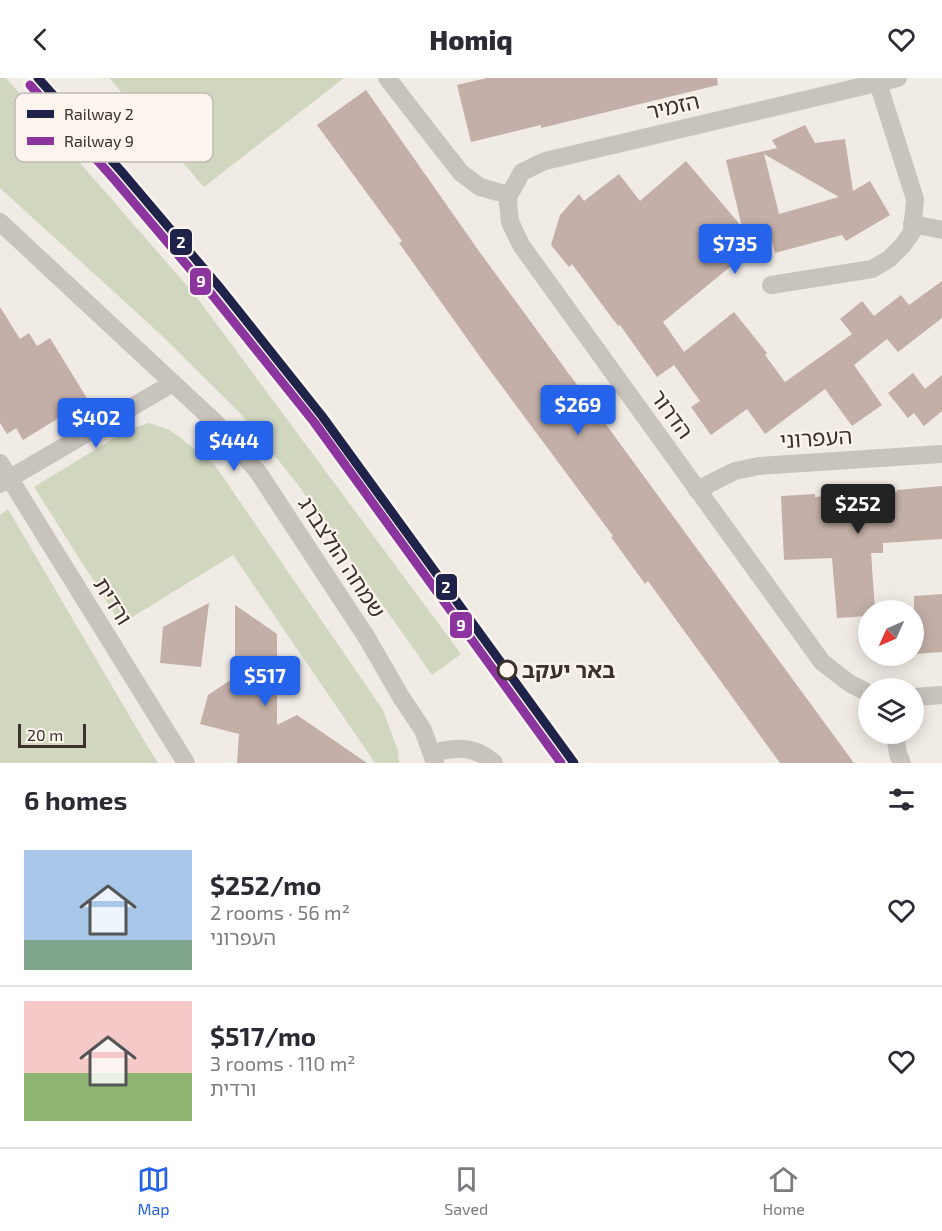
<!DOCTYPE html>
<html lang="en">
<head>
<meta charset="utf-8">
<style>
	body { margin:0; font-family:"Exo 2","Noto Sans Hebrew",sans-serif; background:#f7f7f7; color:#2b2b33; height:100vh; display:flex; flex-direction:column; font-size:22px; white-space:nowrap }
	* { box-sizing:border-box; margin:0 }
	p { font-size:20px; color:#7c7c81 }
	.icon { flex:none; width:33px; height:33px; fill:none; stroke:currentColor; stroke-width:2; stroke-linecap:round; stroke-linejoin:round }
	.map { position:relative; height:685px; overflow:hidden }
	.panel { display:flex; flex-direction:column; background:#fff; flex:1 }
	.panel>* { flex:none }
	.needle { width:39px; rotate:225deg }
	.fabs { position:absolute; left:858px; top:522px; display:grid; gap:12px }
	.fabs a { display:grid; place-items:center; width:66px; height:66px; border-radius:50%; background:#fff; box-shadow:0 3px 15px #0003; font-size:30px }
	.scale { position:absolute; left:18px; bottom:15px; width:68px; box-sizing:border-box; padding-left:6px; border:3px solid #3b302b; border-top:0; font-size:16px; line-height:21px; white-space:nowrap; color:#3b302b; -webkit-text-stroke:4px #fbf5ee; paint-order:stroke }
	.price { position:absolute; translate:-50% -51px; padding:0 14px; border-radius:6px; background:#2563eb; color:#fff; font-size:20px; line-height:39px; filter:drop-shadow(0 2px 3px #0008) }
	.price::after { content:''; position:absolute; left:50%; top:36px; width:18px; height:14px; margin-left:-9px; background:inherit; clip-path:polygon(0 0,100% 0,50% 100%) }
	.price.on { background:#222; color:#fff }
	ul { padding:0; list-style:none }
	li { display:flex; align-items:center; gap:18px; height:150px; padding:0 24px }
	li+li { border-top:2px solid #e1e1e2 }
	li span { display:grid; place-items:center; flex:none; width:168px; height:120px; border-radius:0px; color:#555 }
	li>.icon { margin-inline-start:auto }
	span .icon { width:72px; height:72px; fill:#fffc; stroke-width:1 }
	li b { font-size:26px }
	h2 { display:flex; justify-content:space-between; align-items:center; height:72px; padding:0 24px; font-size:26px }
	header { display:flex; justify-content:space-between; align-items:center; height:78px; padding:0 24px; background:#fff; font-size:27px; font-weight:800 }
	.menu { display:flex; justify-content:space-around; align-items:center; height:84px; border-top:2px solid #e1e1e2; background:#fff; font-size:16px; color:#7c7c81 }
	.menu a { display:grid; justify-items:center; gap:3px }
	.menu .on { color:#2563eb }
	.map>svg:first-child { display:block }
	.green { fill:#d1d6bf }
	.building { fill:#c3afa7; fill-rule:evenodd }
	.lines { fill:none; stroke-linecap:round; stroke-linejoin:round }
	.minor { stroke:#c9c3be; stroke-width:18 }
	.rail-1-casing { stroke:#fbf5ee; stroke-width:14 }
	.rail-2-casing { stroke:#fbf5ee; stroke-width:14 }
	.rail-1 { stroke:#1f234a; stroke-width:9 }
	.rail-2 { stroke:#8d359f; stroke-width:9 }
	.stop-dot { fill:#fbf5ee; stroke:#3b302b; stroke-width:3 }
	.labels { text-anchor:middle; stroke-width:4.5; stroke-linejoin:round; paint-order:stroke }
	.street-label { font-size:22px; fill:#3b302b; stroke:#fbf5ee }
	.stop-label { font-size:22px; font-weight:bold; fill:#3b302b; stroke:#fbf5ee; text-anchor:start }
	.key { fill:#fbf5ee; stroke:#c1bab4; stroke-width:1.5 }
	.key-label { font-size:16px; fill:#3b302b }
	.line-badge { stroke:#fbf5ee; stroke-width:2 }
	.badge-label { font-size:16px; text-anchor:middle; font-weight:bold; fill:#fff }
</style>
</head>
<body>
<header><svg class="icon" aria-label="back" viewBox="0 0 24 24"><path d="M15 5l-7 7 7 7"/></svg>Homiq<svg class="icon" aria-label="heart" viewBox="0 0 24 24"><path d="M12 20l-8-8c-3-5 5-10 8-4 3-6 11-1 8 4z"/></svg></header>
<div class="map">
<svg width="942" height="685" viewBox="0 0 942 685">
	<rect width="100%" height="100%" fill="#f0ebe5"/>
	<g class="green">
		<path d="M 0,0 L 6,0 L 195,217 L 461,576 L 432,597 L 296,404 L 240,335 L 158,254 L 0,110 Z"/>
		<path d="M 109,0 L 344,0 L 204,109 Z"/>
		<path d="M 149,345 L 170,352 L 214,386 L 383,632 L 398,673 L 399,685 L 375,685 L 233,477 L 121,546 L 34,409 L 127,352 Z"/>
		<path d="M 8,431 L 146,666 L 158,685 L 0,685 L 0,437 Z"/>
	</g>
	<g class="building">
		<path d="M 487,0 L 717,0 L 718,7 L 541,50 L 541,47 L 471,64 L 457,7 Z"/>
		<path d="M 366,12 L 481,176 L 854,685 L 780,685 L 648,503 L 645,506 L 611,459 L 613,458 L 483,283 L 399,165 L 402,163 L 317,47 Z"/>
		<path d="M 805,47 L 815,65 L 845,61 L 853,113 L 870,103 L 890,137 L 846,163 L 842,157 L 775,175 L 770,156 L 663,244 L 684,274 L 734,234 L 767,275 L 765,277 L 785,304 L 852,256 L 840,241 L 862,223 L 874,238 L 901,217 L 909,227 L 942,203 L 942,240 L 898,274 L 887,261 L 854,287 L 882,327 L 852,348 L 825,311 L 765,356 L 747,331 L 711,357 L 691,329 L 700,323 L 674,287 L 657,299 L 620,247 L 618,248 L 572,186 L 569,189 L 551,167 L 560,137 L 579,116 L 584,123 L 619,96 L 640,123 L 686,83 L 742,149 L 726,82 L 777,70 L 772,62 ZM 764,76 L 839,119 L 779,136 Z"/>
		<path d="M 0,229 L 20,261 L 29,255 L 37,268 L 50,260 L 88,322 L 23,362 L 16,350 L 7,356 L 0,345 Z"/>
		<path d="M 913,295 L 925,311 L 942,297 L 942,333 L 924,348 L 914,335 L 908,340 L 888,315 Z"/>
		<path d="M 942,408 L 942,461 L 883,465 L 883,475 L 871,475 L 875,532 L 868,532 L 868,538 L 837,540 L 832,480 L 784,482 L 781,418 L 815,416 L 815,419 L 897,414 L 897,412 Z"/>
		<path d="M 942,516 L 942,574 L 914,576 L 914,518 Z"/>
		<path d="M 209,525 L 201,589 L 160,585 L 163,549 Z"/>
		<path d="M 235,527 L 277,556 L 277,647 L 297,637 L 367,685 L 237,685 L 239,656 L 200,646 L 208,617 L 235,599 Z"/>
	</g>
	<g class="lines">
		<g class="minor">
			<path d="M 387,0 L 461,95 L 480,109 L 509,117"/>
			<path d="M 0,144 L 217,346 L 258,394 L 367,560 L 401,619 L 423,652 L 435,685"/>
			<path d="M 912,146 L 942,152"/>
			<path d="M 771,207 L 872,191 L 889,181 L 903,167 L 912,154 L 915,121 L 878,5"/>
			<path d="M 0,385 L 186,685"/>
			<path d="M 0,406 L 173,305"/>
			<path d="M 697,412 L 735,393 L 759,388 L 942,376"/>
			<path d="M 868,615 L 849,605 L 822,584 L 521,167 L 510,144 L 508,125 L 509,117 L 522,94 L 545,83 L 898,0"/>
			<path d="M 914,619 L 942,617"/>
			<path d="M 895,656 L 898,676 L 902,685"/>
			<path d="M 432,675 C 457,669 474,667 494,685"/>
		</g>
		<defs>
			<path id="rail-1" d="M 38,0 L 121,93 L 221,211 L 322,338 L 574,685"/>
			<path id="rail-2" d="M 30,7 L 113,100 L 213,218 L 314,344 L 561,685"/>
		</defs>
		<use href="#rail-1" class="rail-1-casing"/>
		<use href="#rail-2" class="rail-2-casing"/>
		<use href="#rail-1" class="rail-1"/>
		<use href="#rail-2" class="rail-2"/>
	</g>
	<circle class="stop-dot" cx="507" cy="592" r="9"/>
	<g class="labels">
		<g class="street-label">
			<text transform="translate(673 28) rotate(-13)" y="8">הזמיר</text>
			<text transform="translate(672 336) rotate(54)" y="8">הדרור</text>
			<text transform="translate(816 360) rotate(-4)" y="8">העפרוני</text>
			<text transform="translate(342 479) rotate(57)" y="8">שמחה הולצברג</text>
			<text transform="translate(113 523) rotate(58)" y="8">ורדית</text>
		</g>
		<g class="stop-label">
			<text x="522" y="600">באר יעקב</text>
		</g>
	</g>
	<rect x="15" y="15" width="198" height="69" rx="9" class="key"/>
	<rect x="27" y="32" width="27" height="8" fill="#1f234a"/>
	<rect x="27" y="59" width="27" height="8" fill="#8d359f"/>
	<g class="key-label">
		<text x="64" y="42">Railway 2</text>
		<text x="64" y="69">Railway 9</text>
	</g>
	<g class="line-badge">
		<rect x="169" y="150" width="24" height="28" rx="6" fill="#1f234a"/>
		<rect x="189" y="189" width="23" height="29" rx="6" fill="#8d359f"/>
		<rect x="435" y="495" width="23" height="28" rx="6" fill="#1f234a"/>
		<rect x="449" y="533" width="24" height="28" rx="6" fill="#8d359f"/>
	</g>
	<g class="badge-label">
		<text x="181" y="170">2</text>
		<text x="201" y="209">9</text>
		<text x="446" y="515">2</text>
		<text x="461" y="553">9</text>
	</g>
</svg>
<div class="fabs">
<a><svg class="needle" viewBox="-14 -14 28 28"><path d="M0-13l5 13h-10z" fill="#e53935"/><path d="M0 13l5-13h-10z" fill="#7c7c81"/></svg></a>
<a><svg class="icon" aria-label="layers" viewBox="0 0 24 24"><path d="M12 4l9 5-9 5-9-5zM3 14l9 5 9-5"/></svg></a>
</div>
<div class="scale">20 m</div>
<b class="price" style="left:735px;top:197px">$735</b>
<b class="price" style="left:578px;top:358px">$269</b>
<b class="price" style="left:96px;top:371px">$402</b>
<b class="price" style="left:234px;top:394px">$444</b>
<b class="price on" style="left:858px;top:457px">$252</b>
<b class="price" style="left:265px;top:629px">$517</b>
</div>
<section class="panel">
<h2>6 homes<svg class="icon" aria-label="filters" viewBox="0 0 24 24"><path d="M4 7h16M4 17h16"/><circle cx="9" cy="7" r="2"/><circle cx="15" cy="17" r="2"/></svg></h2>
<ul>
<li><span style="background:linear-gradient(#a9c7e8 75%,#7fa58c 0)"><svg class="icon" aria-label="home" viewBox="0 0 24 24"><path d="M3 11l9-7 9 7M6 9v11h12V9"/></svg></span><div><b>$252/mo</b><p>2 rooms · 56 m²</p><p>העפרוני</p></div><svg class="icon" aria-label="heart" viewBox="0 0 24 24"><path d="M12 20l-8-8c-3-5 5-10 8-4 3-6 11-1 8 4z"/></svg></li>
<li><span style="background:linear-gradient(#f6c9c9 60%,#8fb573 0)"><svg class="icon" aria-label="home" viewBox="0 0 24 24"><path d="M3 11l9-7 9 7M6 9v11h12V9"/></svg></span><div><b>$517/mo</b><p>3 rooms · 110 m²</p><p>ורדית</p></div><svg class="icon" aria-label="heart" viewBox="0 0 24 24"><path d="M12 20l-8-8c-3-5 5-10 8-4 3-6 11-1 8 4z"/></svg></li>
</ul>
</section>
<nav class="menu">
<a class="on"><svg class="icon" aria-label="map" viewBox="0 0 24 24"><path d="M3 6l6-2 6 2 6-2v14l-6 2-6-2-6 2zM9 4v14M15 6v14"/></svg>Map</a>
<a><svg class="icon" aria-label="saved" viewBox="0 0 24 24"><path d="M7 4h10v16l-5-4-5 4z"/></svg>Saved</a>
<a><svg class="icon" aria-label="home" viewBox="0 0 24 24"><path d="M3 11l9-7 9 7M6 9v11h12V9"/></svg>Home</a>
</nav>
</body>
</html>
